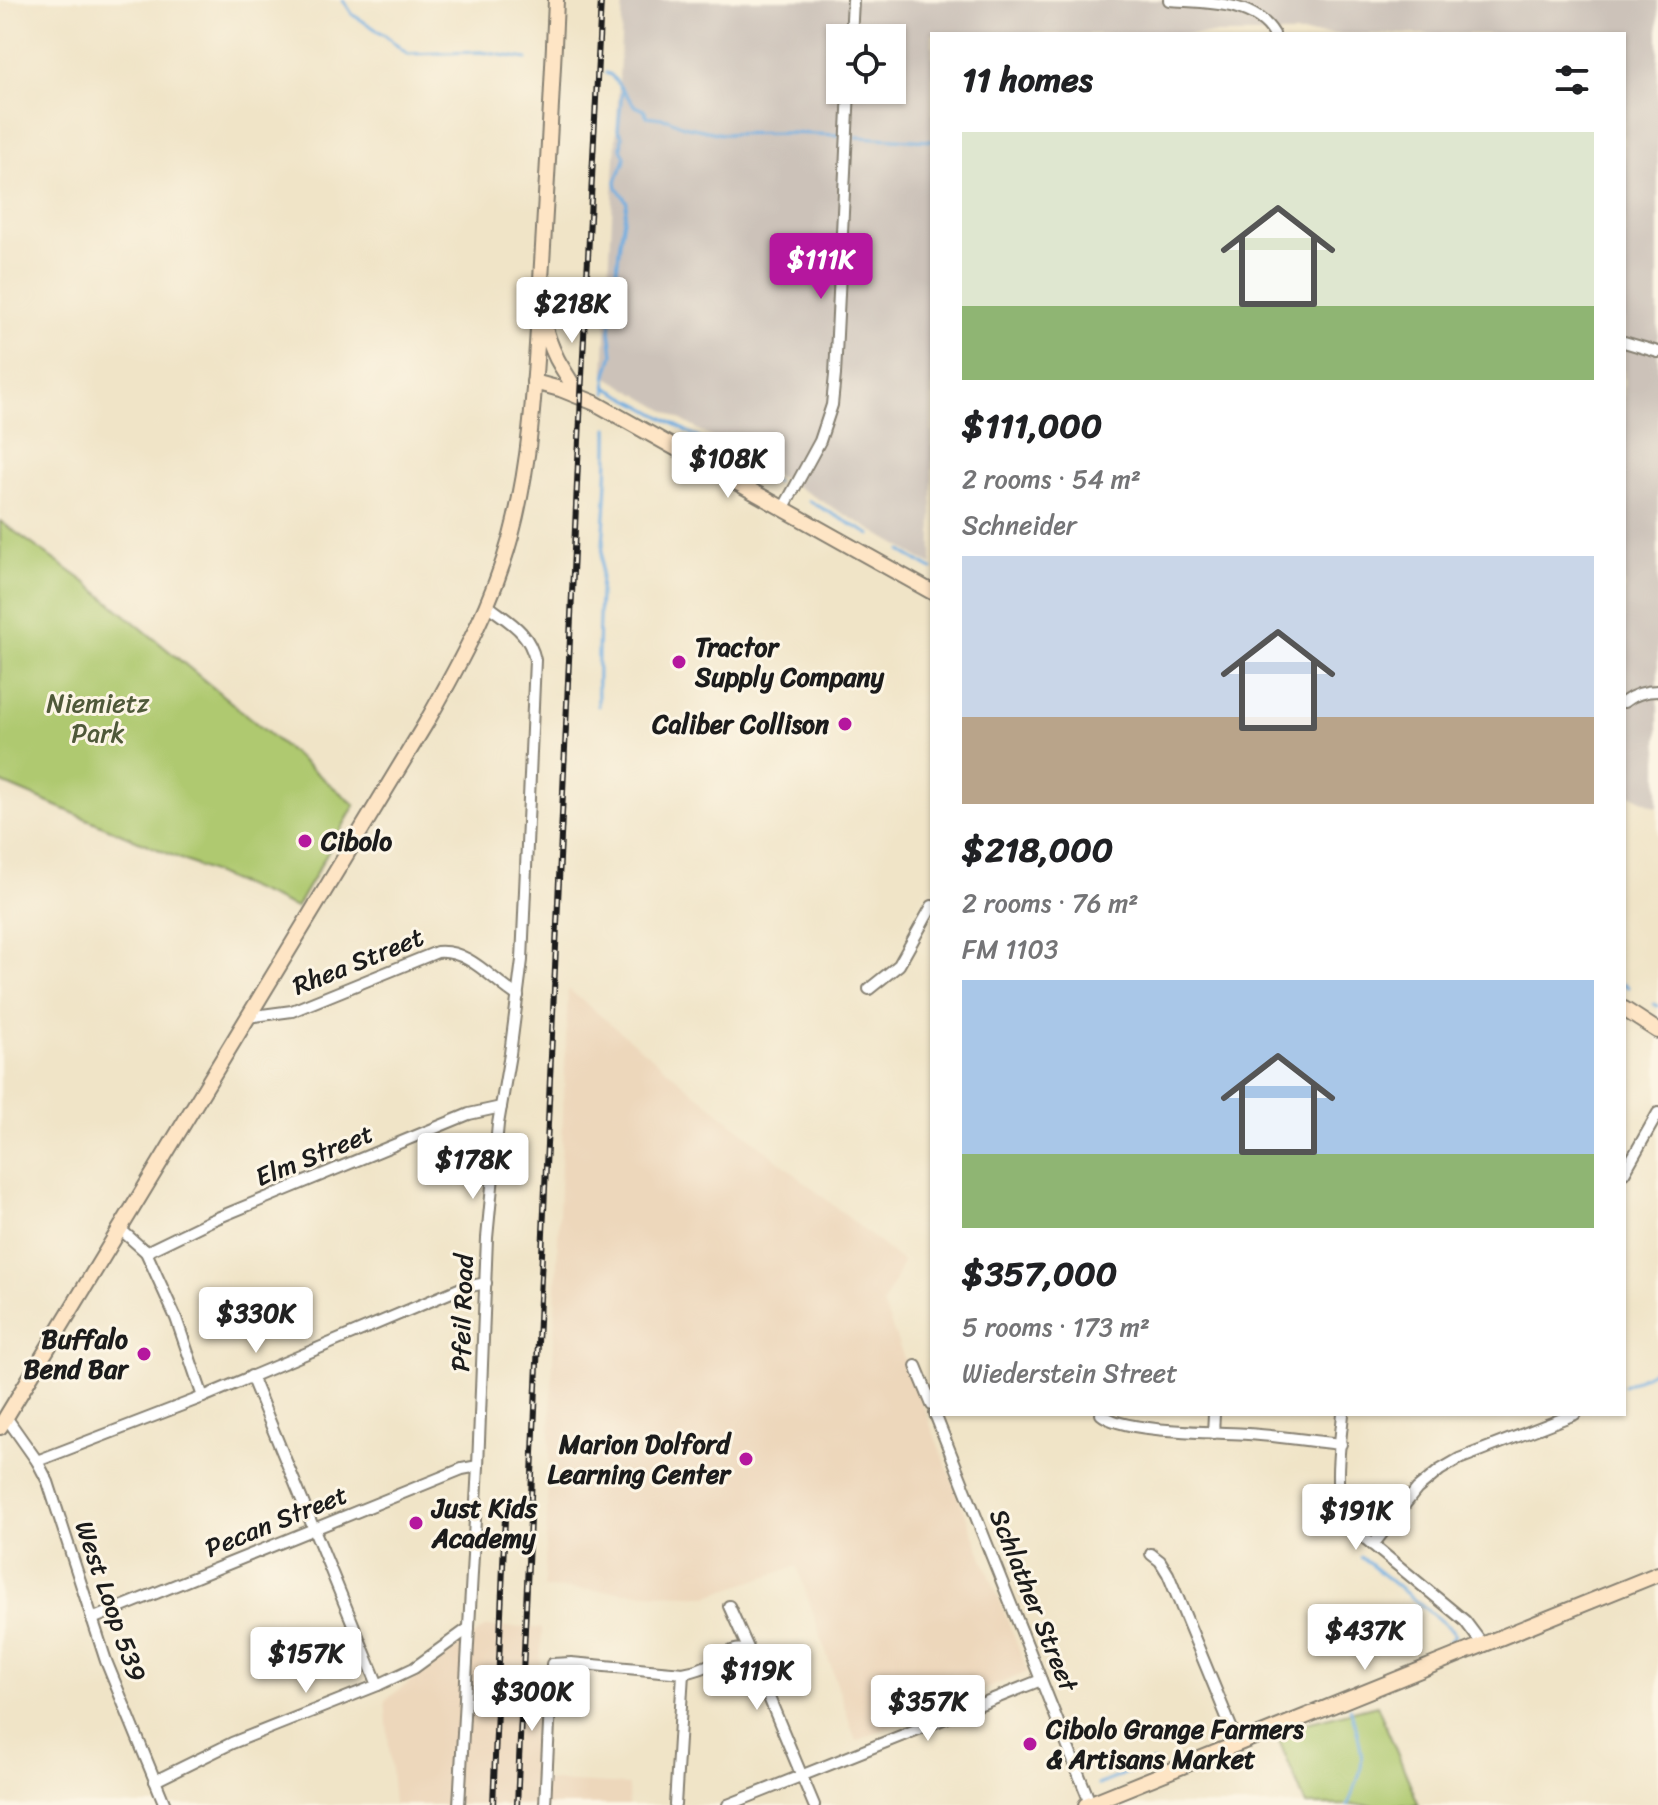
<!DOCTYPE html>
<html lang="en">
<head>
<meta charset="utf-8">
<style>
	body { margin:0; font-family:Sriracha,sans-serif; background:#f2f2f2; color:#202124; height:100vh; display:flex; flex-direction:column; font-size:30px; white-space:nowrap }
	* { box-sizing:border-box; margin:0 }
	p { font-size:26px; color:#757577 }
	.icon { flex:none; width:44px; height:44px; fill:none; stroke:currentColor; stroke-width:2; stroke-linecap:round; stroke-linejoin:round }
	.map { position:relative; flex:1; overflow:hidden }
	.drawer { position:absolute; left:930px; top:32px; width:696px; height:1384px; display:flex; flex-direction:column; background:#fff; border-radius:0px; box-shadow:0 2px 6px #0004 }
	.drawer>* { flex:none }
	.controls { position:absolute; left:826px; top:24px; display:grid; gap:16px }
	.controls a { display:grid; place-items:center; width:80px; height:80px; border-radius:0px; background:#fff; box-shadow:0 2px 6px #0004; font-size:40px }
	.price { position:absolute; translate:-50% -68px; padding:0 18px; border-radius:8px; background:#fff; color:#222; font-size:26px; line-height:52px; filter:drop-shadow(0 2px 4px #0008) }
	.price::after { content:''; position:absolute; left:50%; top:48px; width:24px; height:18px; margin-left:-12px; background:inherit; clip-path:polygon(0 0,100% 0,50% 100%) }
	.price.active { background:#b5179e; color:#fff }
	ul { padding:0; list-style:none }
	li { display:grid; align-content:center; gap:16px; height:424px; padding:0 32px }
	li span { display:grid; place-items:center; height:248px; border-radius:0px; color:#555 }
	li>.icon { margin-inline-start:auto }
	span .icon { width:144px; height:144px; fill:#fffc; stroke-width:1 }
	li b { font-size:34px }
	h2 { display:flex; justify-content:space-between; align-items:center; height:96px; padding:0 32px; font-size:34px }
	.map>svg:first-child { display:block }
	.built { fill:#edd7bb }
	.industrial { fill:#ccc2b9; fill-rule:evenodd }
	.green { fill:#afc96f; stroke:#667246; stroke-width:2 }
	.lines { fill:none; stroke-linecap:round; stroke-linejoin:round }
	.stream { stroke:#6fade1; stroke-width:3 }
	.street-casing { stroke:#868072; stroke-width:14 }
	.secondary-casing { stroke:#868072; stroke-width:18 }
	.street { stroke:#fff; stroke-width:10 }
	.secondary { stroke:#fee5c5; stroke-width:14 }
	.rail-casing { stroke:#1c1c1c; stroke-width:6 }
	.rail { stroke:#fcf5e5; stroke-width:3; stroke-dasharray:9; stroke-linecap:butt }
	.poi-dot { fill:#b5179e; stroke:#fcf5e5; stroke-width:3 }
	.labels { text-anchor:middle; stroke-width:6; stroke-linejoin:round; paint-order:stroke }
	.poi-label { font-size:26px; font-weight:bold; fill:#1c1c1c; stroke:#fcf5e5; text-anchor:start }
	.park-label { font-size:26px; fill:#4f5939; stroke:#fcf5e5 }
	.street-label { font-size:26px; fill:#1c1c1c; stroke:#fcf5e5 }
</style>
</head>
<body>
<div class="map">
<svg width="1658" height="1805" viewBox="0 0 1658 1805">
	<rect width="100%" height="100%" fill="#fcf5e5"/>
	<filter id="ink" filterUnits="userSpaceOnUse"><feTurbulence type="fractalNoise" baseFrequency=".0125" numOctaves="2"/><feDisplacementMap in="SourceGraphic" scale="16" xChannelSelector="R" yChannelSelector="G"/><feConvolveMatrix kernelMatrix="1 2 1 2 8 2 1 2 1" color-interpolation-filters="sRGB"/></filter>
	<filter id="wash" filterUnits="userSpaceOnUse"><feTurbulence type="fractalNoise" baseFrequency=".006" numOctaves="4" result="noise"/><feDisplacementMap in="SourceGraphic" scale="32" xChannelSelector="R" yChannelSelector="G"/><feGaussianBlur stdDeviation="1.8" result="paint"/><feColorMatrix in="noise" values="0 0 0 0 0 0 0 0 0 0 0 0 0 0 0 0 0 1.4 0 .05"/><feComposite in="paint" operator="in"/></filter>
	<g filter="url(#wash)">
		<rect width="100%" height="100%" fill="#f0e4c7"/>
		<g class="built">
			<path d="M 568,989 L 903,1262 L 883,1305 L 1028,1672 L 856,1741 L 797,1566 L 708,1596 L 544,1588 Z"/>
			<path d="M 486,1627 L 542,1628 L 535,1780 L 629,1785 L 628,1805 L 394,1805 L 385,1700 Z"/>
		</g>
		<path class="industrial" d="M 623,0 L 1658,0 L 1658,808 L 1624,791 L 1624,34 L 932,34 L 932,565 L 604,375 ZM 840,38 L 892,38 L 892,90 L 840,90 Z"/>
		<g class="green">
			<path d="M 0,521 L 88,584 L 355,805 L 296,908 L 0,782 Z"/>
			<path d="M 1377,1705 L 1419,1805 L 1306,1805 L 1275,1731 Z"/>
		</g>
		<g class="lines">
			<g class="stream">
				<path d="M 343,0 L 353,15 L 385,35 L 407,54 L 481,52 L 527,59"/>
				<path d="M 606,73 L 611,75 L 635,106 L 644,110 L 647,116 L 668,119 L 683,126 L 722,134 L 788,133 L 839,135"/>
				<path d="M 857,137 L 932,141"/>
				<path d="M 608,388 L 646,408 L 776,482"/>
				<path d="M 607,393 L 606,378 L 613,354 L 610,331 L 620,242 L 627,202 L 617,187 L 616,181 L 624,163 L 625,157 L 621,148 L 622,136 L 618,130 L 622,91"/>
				<path d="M 809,501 L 871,535"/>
				<path d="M 901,551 L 932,569"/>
				<path d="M 598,706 C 597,657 599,607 602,558 C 605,514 609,471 608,428"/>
				<path d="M 1624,984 L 1628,987"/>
				<path d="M 1654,1004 L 1658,1006"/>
				<path d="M 1624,1386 L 1658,1368"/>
				<path d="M 1361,1557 L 1452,1630 L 1455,1635 L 1449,1642"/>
				<path d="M 1098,1785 L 1153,1762"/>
				<path d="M 1348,1805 C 1353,1793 1359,1780 1361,1767 C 1364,1751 1355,1723 1350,1708"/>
			</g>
		</g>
	</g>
	<g filter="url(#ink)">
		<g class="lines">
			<defs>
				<g id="street">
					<path d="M 1169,0 C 1204,3 1254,0 1274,34"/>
					<path d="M 851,38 L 853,0"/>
					<path d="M 1624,342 L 1658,352"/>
					<path d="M 783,509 L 820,441 L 832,405 L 835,375 L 849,90"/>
					<path d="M 1624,702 C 1633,695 1646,691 1658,691"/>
					<path d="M 869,989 L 899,965 L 932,906"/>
					<path d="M 247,1017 L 292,1011 L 437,952 C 469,949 492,980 518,996"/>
					<path d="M 1624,1173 L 1658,1113"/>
					<path d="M 119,1228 L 146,1252 L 176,1318 L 203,1397"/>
					<path d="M 146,1252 L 210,1221 L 469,1114 L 501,1107"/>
					<path d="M 916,1366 L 932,1405"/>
					<path d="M 251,1376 L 378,1685"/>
					<path d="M 935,1414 L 1091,1805"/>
					<path d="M 1101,1414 C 1122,1433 1217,1432 1248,1434 C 1279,1436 1310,1441 1341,1444"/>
					<path d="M 1343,1414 C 1340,1450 1328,1501 1356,1531 L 1465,1621 L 1483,1645"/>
					<path d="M 6,1417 L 37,1461 L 48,1482 L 106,1661 L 165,1805"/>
					<path d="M 1213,1433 L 1214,1414"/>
					<path d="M 37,1461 L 203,1397 L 461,1288 L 486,1283"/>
					<path d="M 1373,1545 L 1417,1489 L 1440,1470 L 1459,1459 L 1575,1414"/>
					<path d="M 1151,1554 L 1160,1561 L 1168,1574 L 1238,1744"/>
					<path d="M 729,1606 L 752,1657 L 814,1805"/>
					<path d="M 92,1619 L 462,1469 L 478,1466"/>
					<path d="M 155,1781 L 232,1743 L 378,1685 L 414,1668 L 469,1628"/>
					<path d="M 459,1805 L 478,1466 L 487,1238 L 498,1124 L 510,1054 L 522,960 L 535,660 C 529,631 509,622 487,605"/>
					<path d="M 545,1805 L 552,1664 L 571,1663 L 683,1673 C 694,1671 705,1668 714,1662 C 726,1655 735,1644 749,1653"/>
					<path d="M 675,1805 L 683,1673"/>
					<path d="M 728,1805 L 1041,1680"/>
				</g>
				<g id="secondary">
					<path d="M 543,320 C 546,333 551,347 557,359 C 564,372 572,382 578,395"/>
					<path d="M 534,382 L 560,389 L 595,403 L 932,592"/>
					<path d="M 1624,1009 L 1658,1031"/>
					<path d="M 0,1427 L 426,723 C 460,663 493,603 511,536 C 532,458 535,377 540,296 C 546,198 552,99 556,0"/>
					<path d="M 1086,1805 L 1658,1574"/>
				</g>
			</defs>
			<use href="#street" class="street-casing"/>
			<use href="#secondary" class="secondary-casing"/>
			<use href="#street" class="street"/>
			<use href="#secondary" class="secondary"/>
			<defs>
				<g id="rail">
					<path d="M 493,1805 L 505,1518"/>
					<path d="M 517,1805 L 581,396 L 601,0"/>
				</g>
			</defs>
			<use href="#rail" class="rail-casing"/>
			<use href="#rail" class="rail"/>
		</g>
	</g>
	<g class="poi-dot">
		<circle cx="679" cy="662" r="8"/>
		<circle cx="845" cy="724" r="8"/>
		<circle cx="305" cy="841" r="8"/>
		<circle cx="144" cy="1354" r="8"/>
		<circle cx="746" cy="1459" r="8"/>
		<circle cx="416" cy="1523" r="8"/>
		<circle cx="1030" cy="1744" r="8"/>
	</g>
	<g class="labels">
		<g class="poi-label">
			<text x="695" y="656">Tractor<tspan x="695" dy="30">Supply Company</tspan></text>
			<text x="829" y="733" text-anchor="end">Caliber Collison</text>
			<text x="321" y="850">Cibolo</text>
			<text x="128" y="1348" text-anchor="end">Buffalo<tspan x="128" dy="30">Bend Bar</tspan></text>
			<text x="730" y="1453" text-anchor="end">Marion Dolford<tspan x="730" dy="30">Learning Center</tspan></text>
			<text x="432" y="1517">Just Kids<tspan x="432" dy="30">Academy</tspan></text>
			<text x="1046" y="1738">Cibolo Grange Farmers<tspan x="1046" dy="30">&amp; Artisans Market</tspan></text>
		</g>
		<g class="park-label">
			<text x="98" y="712">Niemietz<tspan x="98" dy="30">Park</tspan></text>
		</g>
		<g class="street-label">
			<text transform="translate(358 961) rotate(-22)" y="9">Rhea Street</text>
			<text transform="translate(314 1155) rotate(-22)" y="9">Elm Street</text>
			<text transform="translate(462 1313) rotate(-88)" y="9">Pfeil Road</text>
			<text transform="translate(276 1521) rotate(-22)" y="9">Pecan Street</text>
			<text transform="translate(1034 1600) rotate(68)" y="9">Schlather Street</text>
			<text transform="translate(111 1601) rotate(71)" y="9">West Loop 539</text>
		</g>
	</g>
</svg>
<div class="controls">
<a><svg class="icon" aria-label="locate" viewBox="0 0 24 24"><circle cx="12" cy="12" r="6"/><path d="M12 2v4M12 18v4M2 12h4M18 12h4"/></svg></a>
</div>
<b class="price active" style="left:821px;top:301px">$111K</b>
<b class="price" style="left:572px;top:345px">$218K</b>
<b class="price" style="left:728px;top:500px">$108K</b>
<b class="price" style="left:473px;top:1201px">$178K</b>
<b class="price" style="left:256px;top:1355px">$330K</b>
<b class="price" style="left:1356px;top:1552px">$191K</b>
<b class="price" style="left:1365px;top:1672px">$437K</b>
<b class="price" style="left:306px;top:1695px">$157K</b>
<b class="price" style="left:757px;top:1712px">$119K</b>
<b class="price" style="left:532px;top:1733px">$300K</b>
<b class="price" style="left:928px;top:1743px">$357K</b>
<section class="drawer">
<h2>11 homes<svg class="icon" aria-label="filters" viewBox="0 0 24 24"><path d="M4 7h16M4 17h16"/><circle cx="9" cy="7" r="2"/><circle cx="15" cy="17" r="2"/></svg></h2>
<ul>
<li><span style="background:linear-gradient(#dfe7d0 70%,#8fb573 0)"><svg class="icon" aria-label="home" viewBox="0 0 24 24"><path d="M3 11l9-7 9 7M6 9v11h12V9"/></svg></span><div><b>$111,000</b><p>2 rooms · 54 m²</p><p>Schneider</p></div></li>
<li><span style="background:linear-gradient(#c9d6e8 65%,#b9a48a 0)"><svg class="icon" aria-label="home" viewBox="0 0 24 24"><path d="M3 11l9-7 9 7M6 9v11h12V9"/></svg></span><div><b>$218,000</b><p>2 rooms · 76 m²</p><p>FM 1103</p></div></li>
<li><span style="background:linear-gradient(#a9c7e8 70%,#8fb573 0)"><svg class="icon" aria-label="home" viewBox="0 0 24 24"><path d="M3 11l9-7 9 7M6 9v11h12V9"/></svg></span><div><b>$357,000</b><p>5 rooms · 173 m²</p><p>Wiederstein Street</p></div></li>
</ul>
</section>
</div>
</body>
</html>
